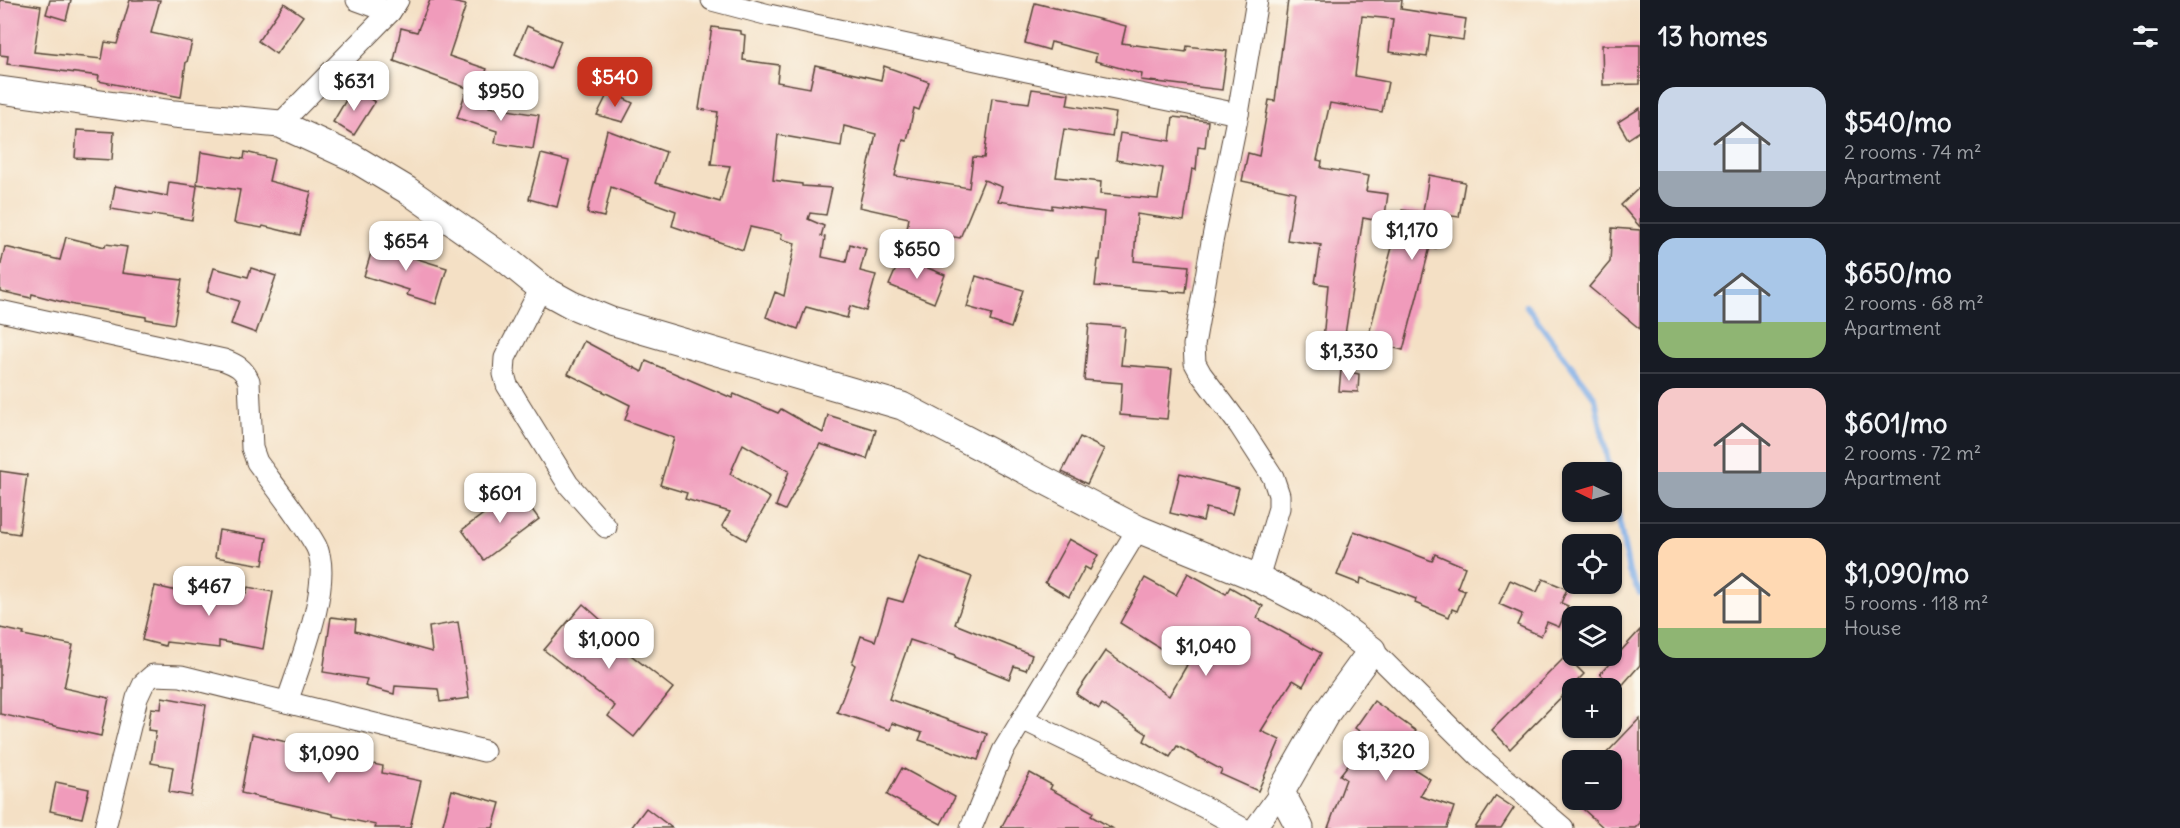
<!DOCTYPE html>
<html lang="en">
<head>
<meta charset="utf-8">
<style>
	body { margin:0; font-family:Delius,sans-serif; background:#20242c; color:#f1f3f6; height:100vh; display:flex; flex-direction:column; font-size:22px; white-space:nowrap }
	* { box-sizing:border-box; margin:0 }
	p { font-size:20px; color:#9ea1a6 }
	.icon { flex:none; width:33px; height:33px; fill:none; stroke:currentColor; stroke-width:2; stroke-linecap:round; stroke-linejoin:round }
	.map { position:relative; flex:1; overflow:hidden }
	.details { display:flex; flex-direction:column; background:#171b24; width:540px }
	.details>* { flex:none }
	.needle { width:39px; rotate:275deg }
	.fabs { position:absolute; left:1562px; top:462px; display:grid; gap:12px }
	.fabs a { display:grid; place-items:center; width:60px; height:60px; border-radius:12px; background:#171b24; box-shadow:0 2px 4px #0004; font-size:30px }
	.price { position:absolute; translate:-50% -51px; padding:0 14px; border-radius:12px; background:#fff; color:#222; font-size:20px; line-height:39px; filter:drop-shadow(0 2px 3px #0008) }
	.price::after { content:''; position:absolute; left:50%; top:36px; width:18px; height:14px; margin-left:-9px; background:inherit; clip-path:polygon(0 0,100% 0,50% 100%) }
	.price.on { background:#c8321e; color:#fff }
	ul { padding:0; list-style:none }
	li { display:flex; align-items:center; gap:18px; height:150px; padding:0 18px }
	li+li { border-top:2px solid #363941 }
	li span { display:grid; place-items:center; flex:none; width:168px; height:120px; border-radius:18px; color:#555 }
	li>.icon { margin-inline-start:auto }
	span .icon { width:72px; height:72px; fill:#fffc; stroke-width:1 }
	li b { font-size:26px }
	h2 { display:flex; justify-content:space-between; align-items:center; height:72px; padding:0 18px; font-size:26px }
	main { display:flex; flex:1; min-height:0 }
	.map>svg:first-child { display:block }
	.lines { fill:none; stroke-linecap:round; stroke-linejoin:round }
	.stream { stroke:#7cabe6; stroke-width:6 }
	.building { fill:#f09bbb }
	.minor-casing { stroke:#574537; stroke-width:23 }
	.tertiary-casing { stroke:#574537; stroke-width:29 }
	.minor { stroke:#fff; stroke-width:21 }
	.tertiary { stroke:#fff; stroke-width:27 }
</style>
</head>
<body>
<main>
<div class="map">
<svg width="1640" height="828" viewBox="0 0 1640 828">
	<rect width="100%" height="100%" fill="#fbf7ec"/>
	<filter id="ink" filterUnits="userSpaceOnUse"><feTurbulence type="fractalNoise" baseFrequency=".0167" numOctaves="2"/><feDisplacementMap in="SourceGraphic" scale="12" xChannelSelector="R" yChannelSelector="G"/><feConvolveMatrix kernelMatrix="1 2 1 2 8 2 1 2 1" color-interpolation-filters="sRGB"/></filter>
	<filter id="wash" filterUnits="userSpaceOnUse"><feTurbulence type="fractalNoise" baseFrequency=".008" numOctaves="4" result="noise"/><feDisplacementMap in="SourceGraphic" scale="24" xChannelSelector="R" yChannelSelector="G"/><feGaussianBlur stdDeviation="1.35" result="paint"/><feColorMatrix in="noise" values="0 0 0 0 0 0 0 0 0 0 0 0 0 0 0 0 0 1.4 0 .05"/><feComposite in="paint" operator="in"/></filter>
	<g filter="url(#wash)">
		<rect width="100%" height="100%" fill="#f4e0c5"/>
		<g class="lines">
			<g class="stream">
				<path d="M 1526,305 L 1595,398 L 1610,472"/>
				<path d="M 1611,478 L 1629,572 L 1640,593"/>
			</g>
		</g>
		<g id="blocks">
			<g class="building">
				<path d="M 0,0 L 41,6 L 34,52 L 102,59 L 105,42 L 117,44 L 130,0 L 160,0 L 151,33 L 192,42 L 187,62 L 186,62 L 181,97 L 98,81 L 99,76 L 7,64 L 8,56 L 0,55 Z"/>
				<path d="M 50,0 L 71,0 L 66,20 L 46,14 Z"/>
				<path d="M 430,0 L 443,0 L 466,5 L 449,56 L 487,69 L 478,92 L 394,61 L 401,28 L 417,32 Z"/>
				<path d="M 1288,0 L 1402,0 L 1401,9 L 1466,19 L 1463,40 L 1430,35 L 1427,57 L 1389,52 L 1393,19 L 1362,16 L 1355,76 L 1388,82 L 1382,112 L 1330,103 L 1317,160 L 1322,161 L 1321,168 L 1369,176 L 1366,191 L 1388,194 L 1384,222 L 1363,218 L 1344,341 L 1323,340 L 1328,285 L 1315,283 L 1321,245 L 1287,240 L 1295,192 L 1242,181 L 1248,153 L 1259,156 L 1269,100 L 1275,101 Z"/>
				<path d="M 284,3 L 303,16 L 276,54 L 258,41 Z"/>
				<path d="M 1035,3 L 1126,26 L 1122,43 L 1186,52 L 1187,46 L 1227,51 L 1222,90 L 1141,80 L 1142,74 L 1095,61 L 1097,54 L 1051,42 L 1049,50 L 1025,43 Z"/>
				<path d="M 527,26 L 561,41 L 550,69 L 515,54 Z"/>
				<path d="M 712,27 L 741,31 L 741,34 L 745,35 L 743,60 L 779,65 L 777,82 L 810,88 L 815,65 L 881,80 L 884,66 L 929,82 L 919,110 L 914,108 L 907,141 L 903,140 L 895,176 L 969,188 L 973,157 L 984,158 L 992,98 L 1029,103 L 1032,89 L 1069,94 L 1067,105 L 1116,113 L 1112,137 L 1064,129 L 1056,177 L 1101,182 L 1100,194 L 1158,199 L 1163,168 L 1116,160 L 1120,133 L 1170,141 L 1173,117 L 1208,121 L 1205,148 L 1198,147 L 1196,170 L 1192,169 L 1184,221 L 1137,214 L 1134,261 L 1189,266 L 1186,293 L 1095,286 L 1098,260 L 1100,260 L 1104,212 L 1052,205 L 1052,209 L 998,201 L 1002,187 L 984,180 L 960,238 L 907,229 L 909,218 L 859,207 L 876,134 L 844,126 L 841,146 L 778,135 L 773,180 L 802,184 L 802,186 L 832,188 L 826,215 L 810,213 L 808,219 L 824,226 L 821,236 L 825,237 L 822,257 L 846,262 L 850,244 L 866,249 L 860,271 L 876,275 L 866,311 L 850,306 L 847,318 L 806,307 L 798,329 L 766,317 L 775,292 L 784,296 L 795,243 L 781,239 L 782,234 L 750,227 L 743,250 L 672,226 L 676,211 L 611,187 L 604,217 L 587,213 L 607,130 L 666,152 L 655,183 L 720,202 L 730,166 L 711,164 L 718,112 L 699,109 Z"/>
				<path d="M 1602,45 L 1640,45 L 1640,84 L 1603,85 Z"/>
				<path d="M 353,88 L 375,102 L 354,135 L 333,122 Z"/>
				<path d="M 609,91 L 633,103 L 623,122 L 597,115 Z"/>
				<path d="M 465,94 L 490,103 L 489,107 L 539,115 L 533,149 L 495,143 L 497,131 L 457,118 Z"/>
				<path d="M 1640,108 L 1640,131 L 1628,139 L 1618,122 Z"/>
				<path d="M 77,130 L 114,132 L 112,160 L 75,158 Z"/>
				<path d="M 201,152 L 244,159 L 245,152 L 274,159 L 269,181 L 311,192 L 300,235 L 263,226 L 262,228 L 234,223 L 240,190 L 197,184 Z"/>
				<path d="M 541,154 L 569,161 L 557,207 L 529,199 Z"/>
				<path d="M 1429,175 L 1465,182 L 1459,217 L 1438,214 L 1436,248 L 1430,247 L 1403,350 L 1367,341 L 1402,210 L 1423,212 Z"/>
				<path d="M 169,182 L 197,186 L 192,220 L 153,214 L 152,216 L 111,209 L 115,186 L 167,196 Z"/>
				<path d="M 1640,187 L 1640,227 L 1621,205 Z"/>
				<path d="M 1612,228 L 1640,230 L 1640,329 L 1589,287 L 1610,262 Z"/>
				<path d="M 66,237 L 105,247 L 106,244 L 127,247 L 122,273 L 182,280 L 174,324 L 146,319 L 146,317 L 74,305 L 32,294 L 31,298 L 0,291 L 0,268 L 5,247 L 60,260 Z"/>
				<path d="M 375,240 L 406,250 L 405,255 L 447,268 L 436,304 L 407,295 L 409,290 L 364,276 Z"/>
				<path d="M 901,257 L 945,275 L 934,303 L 889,285 Z"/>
				<path d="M 214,268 L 248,277 L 251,268 L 276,276 L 256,333 L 231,324 L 239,301 L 207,292 Z"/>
				<path d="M 976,276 L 1023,290 L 1011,328 L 990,321 L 992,314 L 967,307 Z"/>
				<path d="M 1089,324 L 1125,327 L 1121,365 L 1172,369 L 1167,419 L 1120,415 L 1122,383 L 1084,380 Z"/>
				<path d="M 584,341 L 642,372 L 646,361 L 732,398 L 734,394 L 778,413 L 781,409 L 823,433 L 828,415 L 876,430 L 867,459 L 820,444 L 785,510 L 776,506 L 789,471 L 743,444 L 730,474 L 770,498 L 746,540 L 722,526 L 730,512 L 685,499 L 687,493 L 660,485 L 674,438 L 625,420 L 630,405 L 568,374 Z"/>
				<path d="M 1341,370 L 1359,374 L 1358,392 L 1339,391 Z"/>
				<path d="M 1080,437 L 1104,449 L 1087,484 L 1062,472 Z"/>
				<path d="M 0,471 L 27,475 L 19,534 L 0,531 Z"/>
				<path d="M 1180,473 L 1239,488 L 1232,514 L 1206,508 L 1203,521 L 1170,513 Z"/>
				<path d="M 517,489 L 539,519 L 484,560 L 462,530 Z"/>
				<path d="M 219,530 L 267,538 L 263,565 L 215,557 Z"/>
				<path d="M 1354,531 L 1432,561 L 1435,554 L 1465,567 L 1457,588 L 1465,591 L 1457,611 L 1452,609 L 1449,617 L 1415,603 L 1416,599 L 1361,578 L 1360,584 L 1337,575 Z"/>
				<path d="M 1069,539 L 1098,555 L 1090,570 L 1085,567 L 1069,597 L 1045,583 Z"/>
				<path d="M 920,557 L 972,577 L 955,624 L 1032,655 L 1026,670 L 1014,666 L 1009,679 L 955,657 L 956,655 L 910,640 L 889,699 L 987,734 L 978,760 L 919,740 L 922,733 L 892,723 L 890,730 L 837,712 L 855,665 L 852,663 L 861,636 L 875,641 L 888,598 L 903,602 Z"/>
				<path d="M 1188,573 L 1226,594 L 1230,587 L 1263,606 L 1257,618 L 1321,653 L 1303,686 L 1293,680 L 1261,731 L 1280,740 L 1258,791 L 1220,774 L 1222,770 L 1177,746 L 1170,757 L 1144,741 L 1147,734 L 1102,704 L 1099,709 L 1076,694 L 1105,651 L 1169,696 L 1187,665 L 1120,623 L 1145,578 L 1176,595 Z"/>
				<path d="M 1543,579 L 1567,589 L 1561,603 L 1568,606 L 1559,627 L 1547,622 L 1541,636 L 1517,625 L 1522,614 L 1499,604 L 1510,580 L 1537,592 Z"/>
				<path d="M 155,586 L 190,594 L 191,587 L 246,593 L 248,587 L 273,592 L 263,649 L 219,641 L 219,648 L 166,642 L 165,646 L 142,640 Z"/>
				<path d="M 583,604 L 609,627 L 606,631 L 633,652 L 631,655 L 673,688 L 634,737 L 608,716 L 615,706 L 544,650 Z"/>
				<path d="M 331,617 L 356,620 L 355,631 L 432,652 L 429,627 L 458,622 L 469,698 L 440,702 L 438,689 L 395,686 L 394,694 L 365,686 L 367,679 L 323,672 Z"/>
				<path d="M 0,628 L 24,633 L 23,635 L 73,645 L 64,688 L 109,698 L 101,736 L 0,714 Z"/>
				<path d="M 1640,630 L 1640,665 L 1618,690 L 1600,674 Z"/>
				<path d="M 1566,656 L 1584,674 L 1510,749 L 1492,730 Z"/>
				<path d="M 162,697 L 206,705 L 191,796 L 169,792 L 173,767 L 151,763 L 156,731 L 148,730 L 151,708 L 161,709 Z"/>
				<path d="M 1374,701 L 1416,731 L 1397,758 L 1430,779 L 1420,796 L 1454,807 L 1447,828 L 1328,828 L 1346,779 L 1340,775 L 1369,738 L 1355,728 Z"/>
				<path d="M 1640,718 L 1640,823 L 1635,828 L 1604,828 L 1573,800 L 1611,800 L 1611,760 L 1600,760 Z"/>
				<path d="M 252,734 L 334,753 L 333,756 L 383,766 L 382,773 L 421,781 L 410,828 L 375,828 L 376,825 L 333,816 L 333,814 L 241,793 Z"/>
				<path d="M 902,768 L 955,797 L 941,824 L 887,795 Z"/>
				<path d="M 1030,773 L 1052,785 L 1050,789 L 1093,812 L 1091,816 L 1112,828 L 1001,828 Z"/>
				<path d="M 56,782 L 89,789 L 82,818 L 50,811 Z"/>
				<path d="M 452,790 L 500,803 L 493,828 L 442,828 Z"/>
				<path d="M 1496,796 L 1514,808 L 1501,828 L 1475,828 Z"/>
				<path d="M 646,808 L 672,828 L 631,828 Z"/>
			</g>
		</g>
	</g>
	<g filter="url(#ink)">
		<use href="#blocks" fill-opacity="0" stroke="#574537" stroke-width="1.5"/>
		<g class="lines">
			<defs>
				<g id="minor">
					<path d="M 357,0 L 390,12"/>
					<path d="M 712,0 L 769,15 L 1027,71 L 1238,114"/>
					<path d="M 1257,0 L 1238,114 L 1212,242 L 1194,345 L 1195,363 L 1201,374 L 1240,426 L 1273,477 L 1279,495 L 1279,508 L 1258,578"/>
					<path d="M 280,124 L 390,12 L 398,0"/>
					<path d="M 541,288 L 505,358 L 504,374 L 507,385 L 568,484 L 606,527"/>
					<path d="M 0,311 L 224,360 C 237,365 243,368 249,381 L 252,448 L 257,462 C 276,488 301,519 316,546 C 334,580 299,666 287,702"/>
					<path d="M 1372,650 L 1481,758 L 1563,828"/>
					<path d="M 1022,719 L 1204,807 L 1242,828"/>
					<path d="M 105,828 L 137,698 L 144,683 L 153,675 L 181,676 L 484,751"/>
					<path d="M 971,828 L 1003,751 L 1138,529"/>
					<path d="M 1255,828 L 1281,792"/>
				</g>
				<path id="tertiary" d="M 0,90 L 174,114 L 280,124 L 352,157 L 407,190 L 508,261 L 541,288 L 572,305 L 611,321 L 902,406 L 1138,529 L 1258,578 L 1318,609 L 1372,650 L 1325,715 L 1281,792 L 1300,828"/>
			</defs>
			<use href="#minor" class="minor-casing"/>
			<use href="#tertiary" class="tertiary-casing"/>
			<use href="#minor" class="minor"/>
			<use href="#tertiary" class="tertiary"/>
		</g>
	</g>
</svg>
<div class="fabs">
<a><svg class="needle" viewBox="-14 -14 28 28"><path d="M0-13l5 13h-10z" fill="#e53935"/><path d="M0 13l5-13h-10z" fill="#9ea1a6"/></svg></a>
<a><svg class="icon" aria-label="locate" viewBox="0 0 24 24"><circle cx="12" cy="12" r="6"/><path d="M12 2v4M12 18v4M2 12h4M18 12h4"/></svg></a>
<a><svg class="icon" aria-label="layers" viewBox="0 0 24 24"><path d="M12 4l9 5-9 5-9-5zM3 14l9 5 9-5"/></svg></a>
<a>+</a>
<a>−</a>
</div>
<b class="price on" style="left:615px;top:108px">$540</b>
<b class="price" style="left:354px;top:112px">$631</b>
<b class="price" style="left:501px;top:122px">$950</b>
<b class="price" style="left:1412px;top:261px">$1,170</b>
<b class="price" style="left:406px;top:272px">$654</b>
<b class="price" style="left:917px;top:280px">$650</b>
<b class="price" style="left:1349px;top:382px">$1,330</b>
<b class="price" style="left:500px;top:524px">$601</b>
<b class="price" style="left:209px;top:617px">$467</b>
<b class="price" style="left:609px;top:670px">$1,000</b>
<b class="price" style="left:1206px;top:677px">$1,040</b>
<b class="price" style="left:1386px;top:782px">$1,320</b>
<b class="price" style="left:329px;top:784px">$1,090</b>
</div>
<section class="details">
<h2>13 homes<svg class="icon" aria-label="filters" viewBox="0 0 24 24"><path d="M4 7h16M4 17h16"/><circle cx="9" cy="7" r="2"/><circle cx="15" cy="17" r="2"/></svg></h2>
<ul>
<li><span style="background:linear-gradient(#c9d6e8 70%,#9aa5b1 0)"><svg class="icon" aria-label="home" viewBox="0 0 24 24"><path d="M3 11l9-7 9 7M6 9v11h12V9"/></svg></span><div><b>$540/mo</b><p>2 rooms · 74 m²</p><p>Apartment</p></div></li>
<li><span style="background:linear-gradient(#a9c7e8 70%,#8fb573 0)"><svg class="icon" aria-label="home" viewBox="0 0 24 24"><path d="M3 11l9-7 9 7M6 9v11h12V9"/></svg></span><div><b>$650/mo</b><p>2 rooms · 68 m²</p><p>Apartment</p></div></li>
<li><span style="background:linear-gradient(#f6c9c9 70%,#9aa5b1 0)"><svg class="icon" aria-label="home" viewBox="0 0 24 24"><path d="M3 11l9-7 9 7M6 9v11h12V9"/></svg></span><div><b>$601/mo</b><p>2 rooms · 72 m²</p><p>Apartment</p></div></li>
<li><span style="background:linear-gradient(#ffd9b3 75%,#8fb573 0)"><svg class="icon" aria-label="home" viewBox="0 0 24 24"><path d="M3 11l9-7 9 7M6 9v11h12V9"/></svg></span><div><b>$1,090/mo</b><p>5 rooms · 118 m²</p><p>House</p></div></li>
</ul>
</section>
</main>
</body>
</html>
